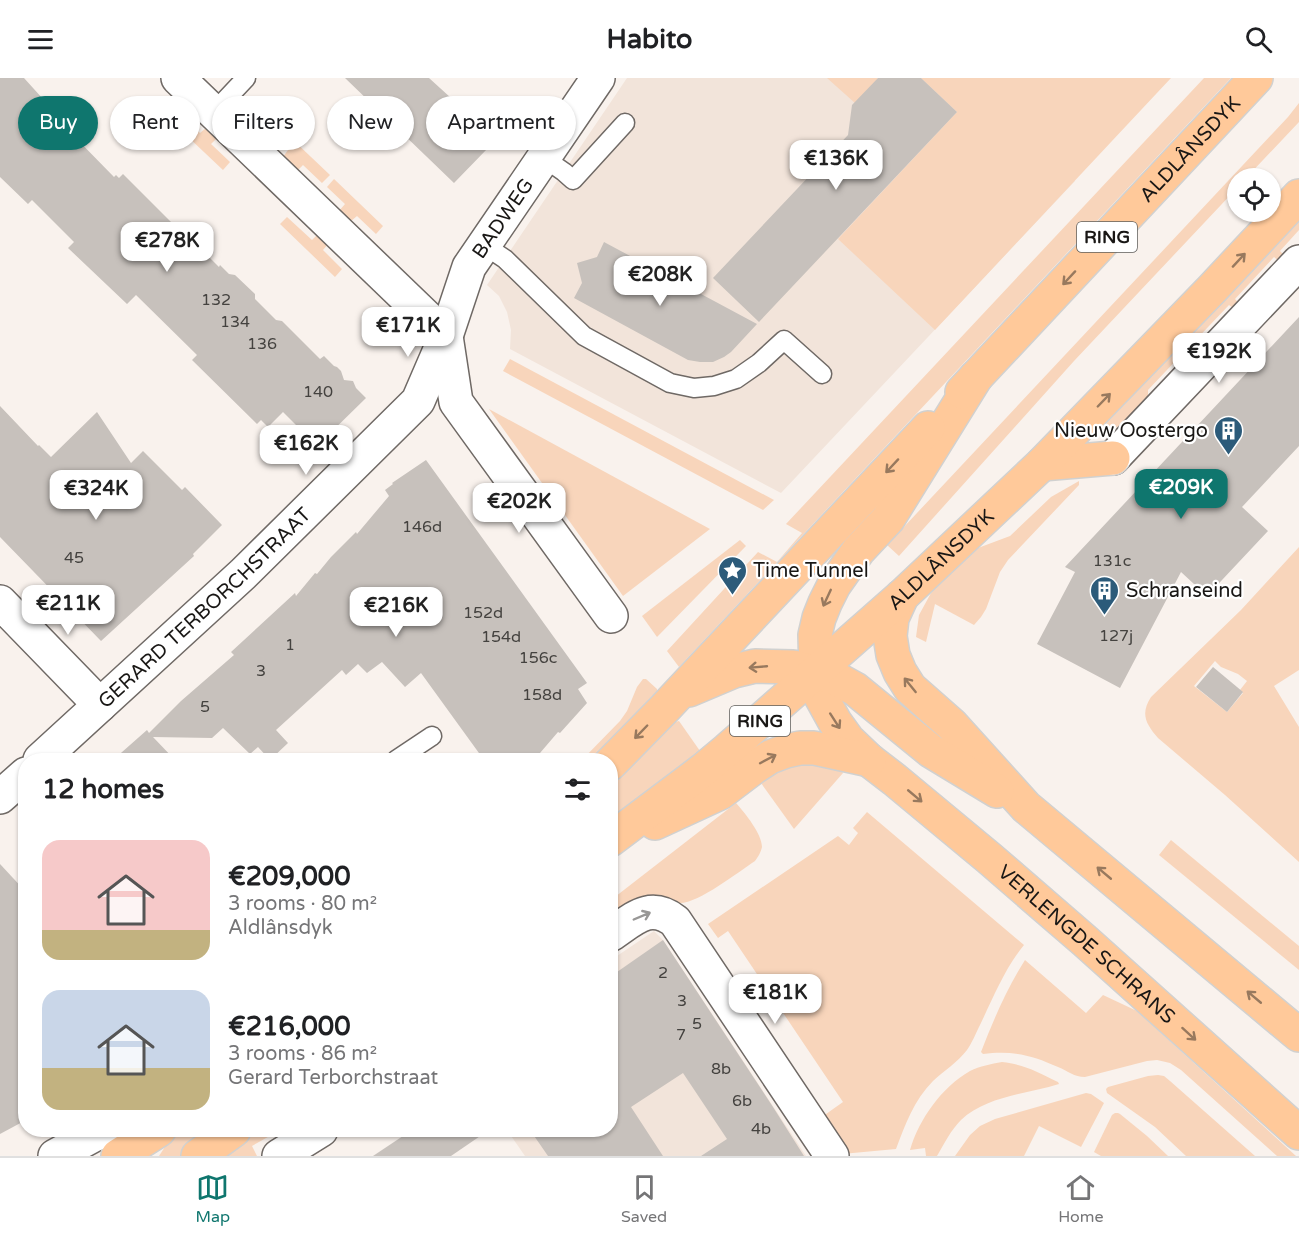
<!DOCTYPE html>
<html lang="en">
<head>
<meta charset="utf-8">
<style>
	body { margin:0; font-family:"Varela Round",sans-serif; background:#f2f2f2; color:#202124; height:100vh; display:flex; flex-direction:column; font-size:22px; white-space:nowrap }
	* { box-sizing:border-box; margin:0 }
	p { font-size:20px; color:#757577 }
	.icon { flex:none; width:33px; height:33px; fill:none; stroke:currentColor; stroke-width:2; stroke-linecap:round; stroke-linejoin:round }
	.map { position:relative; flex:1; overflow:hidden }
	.sheet { position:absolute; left:18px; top:675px; width:600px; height:384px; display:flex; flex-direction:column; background:#fff; border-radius:24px; box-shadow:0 2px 4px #0004 }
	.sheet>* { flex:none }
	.hud { position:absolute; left:18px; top:18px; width:600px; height:54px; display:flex; gap:12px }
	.tools { position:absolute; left:1227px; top:90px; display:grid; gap:12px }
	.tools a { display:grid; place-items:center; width:54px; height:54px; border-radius:50%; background:#fff; box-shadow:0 2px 4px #0004; font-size:30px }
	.price { position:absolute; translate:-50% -51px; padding:0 14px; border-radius:12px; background:#fff; color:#222; font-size:20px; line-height:39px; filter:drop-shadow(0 2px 3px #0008) }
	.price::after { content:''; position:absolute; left:50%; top:36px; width:18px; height:14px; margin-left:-9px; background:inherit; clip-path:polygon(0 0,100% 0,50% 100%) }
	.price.active { background:#0f766e; color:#fff }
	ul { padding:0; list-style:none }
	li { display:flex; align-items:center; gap:18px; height:150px; padding:0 24px }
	li span { display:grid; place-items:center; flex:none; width:168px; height:120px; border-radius:18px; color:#555 }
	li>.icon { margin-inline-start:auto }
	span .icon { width:72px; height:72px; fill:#fffc; stroke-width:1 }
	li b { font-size:26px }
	h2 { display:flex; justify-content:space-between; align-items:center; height:72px; padding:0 24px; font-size:26px }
	.tag { padding:0 21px; border-radius:27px; background:#fff; box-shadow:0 2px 4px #0004; font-size:21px; line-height:54px }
	.tag.active { background:#0f766e; color:#fff }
	header { display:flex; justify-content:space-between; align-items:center; height:78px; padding:0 24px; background:#fff; font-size:27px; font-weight:700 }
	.dock { display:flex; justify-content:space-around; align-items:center; height:84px; border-top:2px solid #e0e0e0; background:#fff; font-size:16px; color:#757577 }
	.dock a { display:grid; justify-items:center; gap:3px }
	.dock .active { color:#0f766e }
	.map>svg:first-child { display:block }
	.built { fill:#f2e4da }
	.green { fill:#f8d5bb; fill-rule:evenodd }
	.building { fill:#c7c1bc }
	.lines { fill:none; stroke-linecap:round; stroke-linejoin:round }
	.service-casing { stroke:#6f6965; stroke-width:21 }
	.minor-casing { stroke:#6f6965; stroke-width:36 }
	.tertiary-casing { stroke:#6f6965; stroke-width:36 }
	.primary-casing { stroke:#d1d1d0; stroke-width:36 }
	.service { stroke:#fff; stroke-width:18 }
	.minor { stroke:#fff; stroke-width:33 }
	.tertiary { stroke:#fff; stroke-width:33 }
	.primary { stroke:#ffc99a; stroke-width:33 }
	.oneway { stroke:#98795e }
	.oneway2 { stroke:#989796 }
	.labels { text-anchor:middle; stroke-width:4.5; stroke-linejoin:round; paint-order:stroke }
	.number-label { font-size:16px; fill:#44423f }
	.shield { fill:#fff; stroke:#5e5d5b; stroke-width:1.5 }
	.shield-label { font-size:18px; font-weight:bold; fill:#191715 }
	.street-label { font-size:20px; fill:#191715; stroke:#fff }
	.poi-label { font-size:20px; fill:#191715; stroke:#fff; text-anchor:start }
</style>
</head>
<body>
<header><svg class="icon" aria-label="menu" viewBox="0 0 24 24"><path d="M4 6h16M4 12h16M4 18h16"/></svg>Habito<svg class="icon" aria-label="search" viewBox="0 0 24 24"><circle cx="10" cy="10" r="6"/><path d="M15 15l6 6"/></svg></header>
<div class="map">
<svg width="1299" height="1078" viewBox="0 0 1299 1078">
	<rect width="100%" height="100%" fill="#f9f2ed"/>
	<g class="built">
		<path d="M 627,0 L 965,0 L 1075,103 L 781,415 L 510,271 L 511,252 L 507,234 L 499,218 L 487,207 Z"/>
		<path d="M 654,853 L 663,862 L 806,1078 L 525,1078 L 507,1052 L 610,1052 L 611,882 Z"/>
	</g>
	<g class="green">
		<path d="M 827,0 L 877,0 L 878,1 L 855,25 Z"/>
		<path d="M 921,0 L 1171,0 L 935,252 L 838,161 L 957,34 Z"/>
		<path d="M 1204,0 L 1231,0 L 679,589 L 667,573 L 758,474 L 777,484 L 802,455 L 786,446 Z"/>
		<path d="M 1299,25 L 1299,44 L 1246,100 L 1238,100 L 1237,110 L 1074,283 L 899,478 L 887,467 L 1288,39 Z"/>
		<path d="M 176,32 L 200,55 L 206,50 L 217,60 L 211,66 L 230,84 L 223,92 L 168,40 Z"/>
		<path d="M 272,42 L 330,97 L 322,105 L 303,87 L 297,93 L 283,79 L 288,72 L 264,50 Z"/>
		<path d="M 334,101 L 383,148 L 376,156 L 357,138 L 351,143 L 339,133 L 345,126 L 327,109 Z"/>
		<path d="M 287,139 L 312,162 L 318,156 L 328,166 L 323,172 L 342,191 L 335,199 L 280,146 Z"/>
		<path d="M 1299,142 L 1299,152 L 1280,173 L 1287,180 L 1282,186 L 1274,179 L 1235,221 L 1242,229 L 1237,233 L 1229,227 L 1189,269 L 1196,276 L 1191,282 L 1183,275 L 1148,312 L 1148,328 L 1146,332 L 1103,357 L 1100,357 L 1099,353 Z"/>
		<path d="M 510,281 L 774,422 L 763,432 L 503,293 Z"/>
		<path d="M 489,331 L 710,451 L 623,518 Z"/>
		<path d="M 1079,403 L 1079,407 L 1008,482 L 1000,494 L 986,531 L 981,539 L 974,547 L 935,526 L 926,564 L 916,559 L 919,537 L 931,515 L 940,505 L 978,470 L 1010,458 L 1051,419 Z"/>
		<path d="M 740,462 L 746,468 L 657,559 L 642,538 Z"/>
		<path d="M 1299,469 L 1299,592 L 1274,608 L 1299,649 L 1299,784 L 1225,717 L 1158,660 C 1146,646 1140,636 1151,619 L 1241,532 ZM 1215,583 L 1221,589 L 1238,596 L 1247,603 L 1240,612 L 1243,615 L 1227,634 L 1194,608 Z"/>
		<path d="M 643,601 L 646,601 L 657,611 L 657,613 L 591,682 L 582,682 L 620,643 L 627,633 L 637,609 Z"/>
		<path d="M 679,643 L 700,673 L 699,676 L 611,744 L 611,709 L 675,644 Z"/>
		<path d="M 796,687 L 820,687 L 842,693 L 843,695 L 794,751 L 761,705 C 772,696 782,691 796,687 Z"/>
		<path d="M 736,725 C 745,735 762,756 762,769 C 761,774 758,779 755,783 C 738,794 698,826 679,825 C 671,824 665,819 656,818 L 611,847 L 611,822 Z"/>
		<path d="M 867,734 L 1024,867 C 1005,890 993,920 980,947 C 976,955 972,965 967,972 C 957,985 945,992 933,1003 C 914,1022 905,1047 896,1071 L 842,1076 L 819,1041 L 843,1024 L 728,853 L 718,860 L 708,846 L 838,758 L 849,767 L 858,755 L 853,750 Z"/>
		<path d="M 1171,762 L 1299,868 L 1299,892 L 1159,777 Z"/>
		<path d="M 1025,882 L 1086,935 L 1103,917 L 1137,933 L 1296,1078 L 1277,1078 L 1181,992 L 1170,985 L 1157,982 L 1147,983 L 1085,999 C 1074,999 1068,993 1058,989 C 1032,977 1011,972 983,976 L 981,974 C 993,943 1007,910 1025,882 Z"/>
		<path d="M 1002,984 C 1026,987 1037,994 1058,1004 L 1059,1006 C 1027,1016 987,1018 961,1042 C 951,1052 944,1066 937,1078 L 926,1078 L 925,1070 L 910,1072 C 919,1041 942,1009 970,993 C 980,988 991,986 1002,984 Z"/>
		<path d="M 1158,997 L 1164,998 L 1170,1003 L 1255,1078 L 1186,1078 L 1155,1049 L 1107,1015 L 1106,1011 L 1108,1009 L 1148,998 Z"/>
		<path d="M 1086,1015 L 1091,1016 L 1104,1025 L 1081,1069 L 1039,1048 L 1024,1078 L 955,1078 L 970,1057 L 980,1048 L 995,1041 Z"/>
		<path d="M 1115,1035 L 1118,1035 L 1120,1036 L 1147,1058 L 1168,1078 L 1101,1078 L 1094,1074 L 1112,1037 Z"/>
		<path d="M 180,1052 L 216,1052 L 180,1078 L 159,1078 L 172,1058 Z"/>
		<path d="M 259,1052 L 287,1052 L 294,1061 L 283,1068 L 275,1055 L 252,1068 L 257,1078 L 216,1078 Z"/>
	</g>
	<g class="building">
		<path d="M 0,0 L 24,0 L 43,21 L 44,28 L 59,41 L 69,42 L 69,53 L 114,99 L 116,97 L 119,100 L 123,96 L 172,145 L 180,145 L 180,154 L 198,172 L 202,172 L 219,189 L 220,187 L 229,196 L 235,197 L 255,216 L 255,221 L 276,242 L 282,243 L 320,281 L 324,278 L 334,288 L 337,289 L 341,293 L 344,302 L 353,303 L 356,310 L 366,320 L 317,368 L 283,334 L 268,349 L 261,342 L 257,346 L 192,282 L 197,277 L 136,217 L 127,226 L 68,170 L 74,164 L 32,122 L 28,126 L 0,99 Z"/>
		<path d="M 345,0 L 429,0 L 495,60 L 486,69 L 487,71 L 454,105 Z"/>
		<path d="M 878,0 L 921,0 L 957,34 L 759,244 L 713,200 L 848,57 L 852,27 Z"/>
		<path d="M 604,164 L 757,246 L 731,274 L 724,279 L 713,284 L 700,284 L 688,282 L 574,220 L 582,205 L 577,185 L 597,179 Z"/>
		<path d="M 1299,239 L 1299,368 L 1242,429 L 1268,453 L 1207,518 L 1181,494 L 1120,610 L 1037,566 L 1075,494 L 1065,489 Z"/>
		<path d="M 0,328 L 38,368 L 39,367 L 51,379 L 97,334 L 131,385 L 143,373 L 182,412 L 185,409 L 222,447 L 193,476 L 194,478 L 101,563 L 0,459 Z"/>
		<path d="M 426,382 L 587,605 L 578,611 L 587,625 L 560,655 L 558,654 L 534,682 L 484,682 L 421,595 L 405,609 L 382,584 L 367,595 L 358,586 L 346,597 L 342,592 L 276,652 L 288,665 L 270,682 L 258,669 L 250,676 L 223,650 L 212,660 L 153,659 L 175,682 L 113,682 L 147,652 L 149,655 L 181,623 L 234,577 L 231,574 L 295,515 L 296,518 L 315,495 L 317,496 L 331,479 L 356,454 L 357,456 L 389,418 L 385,412 L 393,406 L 392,405 Z"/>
		<path d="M 1213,589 L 1243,614 L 1227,634 L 1196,609 Z"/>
		<path d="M 0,786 L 26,814 L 26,1042 L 0,1056 Z"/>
		<path d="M 663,862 L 773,1029 L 804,1078 L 701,1078 L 727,1061 L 683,995 L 631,1029 L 663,1078 L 548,1078 L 530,1052 L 610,1052 L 610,902 L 618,896 L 617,894 Z"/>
		<path d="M 412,1052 L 489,1052 L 451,1078 L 373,1078 Z"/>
	</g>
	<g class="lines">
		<defs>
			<g id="service">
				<path d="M 214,34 L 246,0"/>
				<path d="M 544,80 L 564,94 L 573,102 L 625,45"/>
				<path d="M 484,167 L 505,181 L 584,258 L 670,305 L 694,310 L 714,308 L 736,301 L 759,285 L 784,262 L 822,296"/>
				<path d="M 396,682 L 432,658"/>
			</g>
			<g id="minor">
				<path d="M 446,258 L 456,324 L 611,538"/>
				<path d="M 1113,380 L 1299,184"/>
				<path d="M 0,524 L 100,627"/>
				<path id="s1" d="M 40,682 L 243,496 L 418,323 L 446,258 L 469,189 L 598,0"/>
				<path d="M 0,719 L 26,696"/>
				<path d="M 610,857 C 633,842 649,823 675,843 L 832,1078"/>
				<path d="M 55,1078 L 103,1052"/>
				<path d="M 279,1078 L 321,1052"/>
			</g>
			<path id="tertiary" d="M 178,0 L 446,258"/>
			<g id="primary">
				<path id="s2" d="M 976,299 L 888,441 L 858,473 L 834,507 L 825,525 L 819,540 L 815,557 L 816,595 L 819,615 L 835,644 L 848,662 L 869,682 L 895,702 L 989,780 L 1085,863 L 1299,1055"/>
				<path id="s3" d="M 962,314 L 1256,0"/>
				<path d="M 1042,386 L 1113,380"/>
				<path d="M 902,518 L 892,540 L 890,558 L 893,577 L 900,594 L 910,610 L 952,647 L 1026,729 L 1299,957"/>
				<path d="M 689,612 L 734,593 L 755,588 L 793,589 L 835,600 L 855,611 L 931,673 L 997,713"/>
				<path d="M 610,686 L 665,630 L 928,350"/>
				<path d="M 655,745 L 720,715 L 753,690 L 770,679 L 786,673 L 800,670 L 814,670 L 869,682"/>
				<path id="s4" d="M 610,762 L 703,692 L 727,672 L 902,518 L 1042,386 L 1212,211 L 1299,118"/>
				<path d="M 118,1078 L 159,1052"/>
				<path d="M 198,1078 L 234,1052"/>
			</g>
		</defs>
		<use href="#service" class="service-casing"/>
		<use href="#minor" class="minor-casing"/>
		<use href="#tertiary" class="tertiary-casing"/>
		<use href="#primary" class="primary-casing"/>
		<use href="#service" class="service"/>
		<use href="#minor" class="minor"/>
		<use href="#tertiary" class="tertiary"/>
		<use href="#primary" class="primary"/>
	</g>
	<defs><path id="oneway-shaft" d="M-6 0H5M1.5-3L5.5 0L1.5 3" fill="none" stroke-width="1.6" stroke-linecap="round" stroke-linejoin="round" transform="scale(1.5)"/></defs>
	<g class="oneway">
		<use href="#oneway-shaft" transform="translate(1239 182) rotate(-47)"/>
		<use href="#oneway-shaft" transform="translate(1069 200) rotate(133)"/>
		<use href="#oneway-shaft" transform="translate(1104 322) rotate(-46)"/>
		<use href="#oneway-shaft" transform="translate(892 388) rotate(133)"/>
		<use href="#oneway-shaft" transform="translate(827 520) rotate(115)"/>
		<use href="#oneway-shaft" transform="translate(758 589) rotate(175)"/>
		<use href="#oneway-shaft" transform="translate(910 607) rotate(-129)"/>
		<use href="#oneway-shaft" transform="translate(835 643) rotate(57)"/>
		<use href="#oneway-shaft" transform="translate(641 654) rotate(134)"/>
		<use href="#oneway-shaft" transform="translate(768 681) rotate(-28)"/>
		<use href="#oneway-shaft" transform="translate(915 718) rotate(40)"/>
		<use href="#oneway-shaft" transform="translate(1104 795) rotate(-140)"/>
		<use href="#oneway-shaft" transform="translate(1254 919) rotate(-140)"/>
		<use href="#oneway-shaft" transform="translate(1189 956) rotate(42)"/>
	</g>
	<use class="oneway2" href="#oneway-shaft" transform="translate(642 838) rotate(-23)"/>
	<defs>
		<symbol id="building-pin" viewBox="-11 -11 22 30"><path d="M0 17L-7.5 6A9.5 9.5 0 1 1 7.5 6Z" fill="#2c5b7a" stroke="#fff"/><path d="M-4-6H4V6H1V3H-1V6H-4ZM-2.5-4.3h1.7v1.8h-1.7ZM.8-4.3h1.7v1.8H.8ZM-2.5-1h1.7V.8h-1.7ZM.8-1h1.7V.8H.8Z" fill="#fff"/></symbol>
		<symbol id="sight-pin" viewBox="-11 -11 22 30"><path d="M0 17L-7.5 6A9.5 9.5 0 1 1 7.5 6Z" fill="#2c5b7a" stroke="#fff"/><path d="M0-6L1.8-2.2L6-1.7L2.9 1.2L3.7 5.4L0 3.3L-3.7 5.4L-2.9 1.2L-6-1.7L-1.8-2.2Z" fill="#fff"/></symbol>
	</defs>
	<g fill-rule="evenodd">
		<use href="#building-pin" x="1212" y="336" width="33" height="45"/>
		<use href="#sight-pin" x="716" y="476" width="33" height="45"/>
		<use href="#building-pin" x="1088" y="496" width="33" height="45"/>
	</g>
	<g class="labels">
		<g class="number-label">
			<text x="216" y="227">132</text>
			<text x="235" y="249">134</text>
			<text x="262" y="271">136</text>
			<text x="318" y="319">140</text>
			<text x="422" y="454">146d</text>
			<text x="74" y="485">45</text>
			<text x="1112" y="488">131c</text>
			<text x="483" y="540">152d</text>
			<text x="1116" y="563">127j</text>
			<text x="501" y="564">154d</text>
			<text x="290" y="572">1</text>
			<text x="538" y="585">156c</text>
			<text x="261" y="598">3</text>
			<text x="542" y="622">158d</text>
			<text x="205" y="634">5</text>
			<text x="663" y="900">2</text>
			<text x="682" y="928">3</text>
			<text x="697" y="951">5</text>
			<text x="681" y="962">7</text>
			<text x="721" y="996">8b</text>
			<text x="742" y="1028">6b</text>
			<text x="761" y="1056">4b</text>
		</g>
		<g class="shield">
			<rect x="1077" y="144" width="60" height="30" rx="4.5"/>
			<rect x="730" y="628" width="60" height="30" rx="4.5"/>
		</g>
		<g class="shield-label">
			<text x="1107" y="165">RING</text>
			<text x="760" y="649">RING</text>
		</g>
		<g class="street-label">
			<text dy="7" stroke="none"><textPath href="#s3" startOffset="333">ALDLÂNSDYK</textPath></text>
			<text dy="7" stroke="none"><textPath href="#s1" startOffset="724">BADWEG</textPath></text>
			<text dy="7" stroke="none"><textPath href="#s4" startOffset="434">ALDLÂNSDYK</textPath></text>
			<text dy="7" stroke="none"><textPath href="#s1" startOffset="224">GERARD TERBORCHSTRAAT</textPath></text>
			<text dy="7" stroke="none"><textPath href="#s2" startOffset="734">VERLENGDE SCHRANS</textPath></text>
		</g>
		<g class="poi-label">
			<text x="1208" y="359" text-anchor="end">Nieuw Oostergo</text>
			<text x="753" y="499">Time Tunnel</text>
			<text x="1126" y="519">Schranseind</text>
		</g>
	</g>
</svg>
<div class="tools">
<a><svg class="icon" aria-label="locate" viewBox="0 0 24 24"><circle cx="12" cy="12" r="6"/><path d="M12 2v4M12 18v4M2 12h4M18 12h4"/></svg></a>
</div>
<b class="price" style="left:836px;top:113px">€136K</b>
<b class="price" style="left:167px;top:195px">€278K</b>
<b class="price" style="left:660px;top:229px">€208K</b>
<b class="price" style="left:408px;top:280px">€171K</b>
<b class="price" style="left:1219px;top:306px">€192K</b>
<b class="price" style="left:306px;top:398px">€162K</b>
<b class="price active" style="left:1181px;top:442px">€209K</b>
<b class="price" style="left:96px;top:443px">€324K</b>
<b class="price" style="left:519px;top:456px">€202K</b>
<b class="price" style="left:68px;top:558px">€211K</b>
<b class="price" style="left:396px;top:560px">€216K</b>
<b class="price" style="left:775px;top:947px">€181K</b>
<div class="hud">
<a class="tag active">Buy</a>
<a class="tag">Rent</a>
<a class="tag">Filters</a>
<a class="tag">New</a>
<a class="tag">Apartment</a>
</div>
<section class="sheet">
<h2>12 homes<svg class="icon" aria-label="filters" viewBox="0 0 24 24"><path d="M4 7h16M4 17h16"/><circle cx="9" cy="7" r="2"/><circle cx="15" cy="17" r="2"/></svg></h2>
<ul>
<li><span style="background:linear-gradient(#f6c9c9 75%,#c2b280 0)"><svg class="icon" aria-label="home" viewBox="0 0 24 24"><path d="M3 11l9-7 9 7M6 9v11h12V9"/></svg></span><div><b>€209,000</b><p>3 rooms · 80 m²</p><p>Aldlânsdyk</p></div></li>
<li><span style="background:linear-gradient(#c9d6e8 65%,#c2b280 0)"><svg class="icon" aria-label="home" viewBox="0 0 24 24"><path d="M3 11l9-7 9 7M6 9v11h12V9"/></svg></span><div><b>€216,000</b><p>3 rooms · 86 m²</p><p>Gerard Terborchstraat</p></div></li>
</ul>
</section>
</div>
<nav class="dock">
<a class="active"><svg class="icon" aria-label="map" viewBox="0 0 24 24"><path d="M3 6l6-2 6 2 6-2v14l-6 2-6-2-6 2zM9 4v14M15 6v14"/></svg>Map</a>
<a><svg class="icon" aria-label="saved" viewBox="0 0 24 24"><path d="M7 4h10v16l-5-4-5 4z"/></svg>Saved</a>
<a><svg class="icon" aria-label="home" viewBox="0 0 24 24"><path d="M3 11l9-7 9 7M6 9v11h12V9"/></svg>Home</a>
</nav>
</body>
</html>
